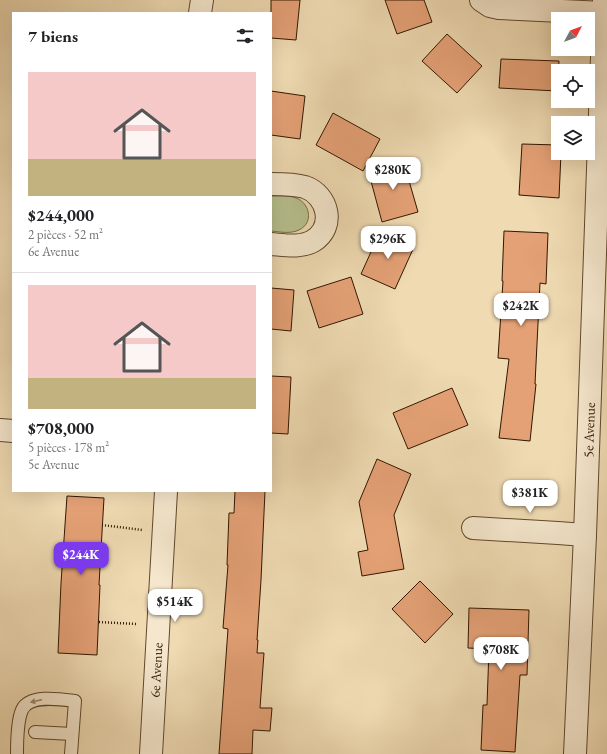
<!DOCTYPE html>
<html lang="fr">
<head>
<meta charset="utf-8">
<style>
	body { margin:0; font-family:"EB Garamond",serif; background:#f6f6f6; color:#202124; height:100vh; display:flex; flex-direction:column; font-size:15px; white-space:nowrap }
	* { box-sizing:border-box; margin:0 }
	p { font-size:13px; color:#757577 }
	.icon { flex:none; width:22px; height:22px; fill:none; stroke:currentColor; stroke-width:2; stroke-linecap:round; stroke-linejoin:round }
	.map { position:relative; flex:1; overflow:hidden }
	.drawer { position:absolute; left:12px; top:12px; width:260px; height:480px; display:flex; flex-direction:column; background:#fff; border-radius:0px; box-shadow:0 4px 16px #0002 }
	.drawer>* { flex:none }
	.needle { width:26px; rotate:49deg }
	.controls { position:absolute; left:551px; top:12px; display:grid; gap:8px }
	.controls a { display:grid; place-items:center; width:44px; height:44px; border-radius:0px; background:#fff; box-shadow:0 4px 16px #0002; font-size:20px }
	.price { position:absolute; translate:-50% -34px; padding:0 9px; border-radius:8px; background:#fff; color:#222; font-size:13px; line-height:26px; filter:drop-shadow(0 1px 2px #0008) }
	.price::after { content:''; position:absolute; left:50%; top:24px; width:12px; height:9px; margin-left:-6px; background:inherit; clip-path:polygon(0 0,100% 0,50% 100%) }
	.price.on { background:#7c3aed; color:#fff }
	ul { padding:0; list-style:none }
	li { display:grid; align-content:center; gap:8px; height:212px; padding:0 16px }
	li+li { border-top:1px solid #e0e0e0 }
	li span { display:grid; place-items:center; height:124px; border-radius:0px; color:#555 }
	li>.icon { margin-inline-start:auto }
	span .icon { width:72px; height:72px; fill:#fffc; stroke-width:1 }
	li b { font-size:17px }
	h2 { display:flex; justify-content:space-between; align-items:center; height:48px; padding:0 16px; font-size:17px }
	.map>svg:first-child { display:block }
	.green { fill:#b7c08e; stroke:#746c47 }
	.building { fill:#e5a176; stroke:#311700 }
	.lines { fill:none; stroke-linecap:round; stroke-linejoin:round }
	.service-casing { stroke:#60482c; stroke-width:14 }
	.minor-casing { stroke:#60482c; stroke-width:24 }
	.path { stroke:#311700; stroke-width:2.5; stroke-dasharray:1 2; stroke-linecap:butt }
	.service { stroke:#f5e7cd; stroke-width:12 }
	.minor { stroke:#f5e7cd; stroke-width:22 }
	.oneway { fill:#9d8971 }
	.labels { text-anchor:middle; stroke-width:3.5; stroke-linejoin:round; paint-order:stroke }
	.street-label { font-size:14px; fill:#311700; stroke:#f5e7cd }
</style>
</head>
<body>
<div class="map">
<svg width="607" height="754" viewBox="0 0 607 754">
	<rect width="100%" height="100%" fill="#efdab2"/>
	<filter id="stains"><feTurbulence type="fractalNoise" baseFrequency=".005" numOctaves="4"/><feColorMatrix values="0 0 0 0 .2 0 0 0 0 .09 0 0 0 0 .02 0 0 0 .5 -.17"/></filter>
	<radialGradient id="worn" r=".72"><stop offset=".6" stop-color="#630" stop-opacity="0"/><stop offset="1" stop-color="#630" stop-opacity=".3"/></radialGradient>
	<path class="green" d="M 271,196 C 279,196 289,195 296,198 C 310,203 314,223 299,230 C 291,234 280,232 271,231 Z"/>
	<g class="building">
		<path d="M 271,0 L 300,0 L 296,40 L 271,38 Z"/>
		<path d="M 385,0 L 424,0 L 432,22 L 397,34 Z"/>
		<path d="M 447,34 L 482,66 L 457,93 L 422,61 Z"/>
		<path d="M 501,59 L 559,61 L 557,91 L 499,88 Z"/>
		<path d="M 271,91 L 305,96 L 300,139 L 271,135 Z"/>
		<path d="M 333,113 L 380,139 L 363,171 L 316,145 Z"/>
		<path d="M 522,144 L 558,145 L 558,153 L 561,153 L 559,198 L 519,195 Z"/>
		<path d="M 403,160 L 418,212 L 382,222 L 368,170 Z"/>
		<path d="M 504,231 L 548,233 L 546,284 L 540,283 L 535,384 L 536,384 L 530,441 L 499,438 L 509,359 L 498,358 L 503,281 L 502,281 Z"/>
		<path d="M 380,232 L 414,247 L 395,289 L 361,274 Z"/>
		<path d="M 351,277 L 363,314 L 319,328 L 307,291 Z"/>
		<path d="M 271,288 L 294,290 L 291,331 L 271,329 Z"/>
		<path d="M 271,376 L 291,377 L 288,434 L 271,433 Z"/>
		<path d="M 452,388 L 468,425 L 408,449 L 393,413 Z"/>
		<path d="M 377,459 L 411,474 L 394,515 L 404,569 L 362,576 L 358,552 L 368,550 L 359,502 Z"/>
		<path d="M 235,491 L 265,491 L 261,580 L 257,640 L 258,640 L 257,653 L 264,653 L 260,708 L 272,708 L 270,731 L 253,730 L 252,754 L 219,754 L 228,629 L 223,628 L 228,565 L 227,565 L 229,513 L 234,513 Z"/>
		<path d="M 67,496 L 104,498 L 99,585 L 100,585 L 97,655 L 58,653 L 61,583 Z"/>
		<path d="M 420,581 L 453,614 L 425,643 L 392,609 Z"/>
		<path d="M 469,608 L 529,610 L 527,675 L 520,675 L 515,752 L 481,750 L 483,705 L 487,705 L 489,649 L 468,648 Z"/>
	</g>
	<g class="lines">
		<defs>
			<g id="service">
				<path d="M 35,732 L 72,734"/>
				<path d="M 17,754 C 17,742 17,721 22,710 C 29,694 60,699 75,701 L 71,754"/>
			</g>
			<g id="minor">
				<path d="M 481,0 L 490,6 L 499,8 L 604,13"/>
				<path d="M 200,13 L 202,0"/>
				<path d="M 271,184 C 282,184 294,184 305,187 C 328,195 336,227 313,241 C 301,248 285,245 271,244"/>
				<path d="M 0,430 L 13,431"/>
				<path d="M 473,528 L 558,533 L 585,535"/>
				<path d="M 151,754 L 166,491"/>
				<path d="M 575,754 L 585,535 L 604,0"/>
			</g>
		</defs>
		<use href="#service" class="service-casing"/>
		<use href="#minor" class="minor-casing"/>
		<g class="path">
			<path d="M 102,525 L 142,530"/>
			<path d="M 99,622 L 136,624"/>
		</g>
		<use href="#service" class="service"/>
		<use href="#minor" class="minor"/>
	</g>
	<defs><path id="oneway-solid" d="M-6-.8H1V-3.2L6.5 0L1 3.2V.8H-6Z"/></defs>
	<use class="oneway" href="#oneway-solid" transform="translate(36 701) rotate(167)"/>
	<g class="labels">
		<g class="street-label">
			<text transform="translate(589 430) rotate(-88)" y="5">5e Avenue</text>
			<text transform="translate(156 670) rotate(-87)" y="5">6e Avenue</text>
		</g>
	</g>
	<rect width="100%" height="100%" filter="url(#stains)"/>
	<rect width="100%" height="100%" fill="url(#worn)"/>
</svg>
<div class="controls">
<a><svg class="needle" viewBox="-14 -14 28 28"><path d="M0-13l5 13h-10z" fill="#e53935"/><path d="M0 13l5-13h-10z" fill="#757577"/></svg></a>
<a><svg class="icon" aria-label="locate" viewBox="0 0 24 24"><circle cx="12" cy="12" r="6"/><path d="M12 2v4M12 18v4M2 12h4M18 12h4"/></svg></a>
<a><svg class="icon" aria-label="layers" viewBox="0 0 24 24"><path d="M12 4l9 5-9 5-9-5zM3 14l9 5 9-5"/></svg></a>
</div>
<b class="price" style="left:393px;top:191px">$280K</b>
<b class="price" style="left:388px;top:260px">$296K</b>
<b class="price" style="left:521px;top:327px">$242K</b>
<b class="price" style="left:530px;top:514px">$381K</b>
<b class="price on" style="left:81px;top:576px">$244K</b>
<b class="price" style="left:175px;top:623px">$514K</b>
<b class="price" style="left:501px;top:671px">$708K</b>
<section class="drawer">
<h2>7 biens<svg class="icon" aria-label="filters" viewBox="0 0 24 24"><path d="M4 7h16M4 17h16"/><circle cx="9" cy="7" r="2"/><circle cx="15" cy="17" r="2"/></svg></h2>
<ul>
<li><span style="background:linear-gradient(#f6c9c9 70%,#c2b280 0)"><svg class="icon" aria-label="home" viewBox="0 0 24 24"><path d="M3 11l9-7 9 7M6 9v11h12V9"/></svg></span><div><b>$244,000</b><p>2 pièces · 52 m²</p><p>6e Avenue</p></div></li>
<li><span style="background:linear-gradient(#f6c9c9 75%,#c2b280 0)"><svg class="icon" aria-label="home" viewBox="0 0 24 24"><path d="M3 11l9-7 9 7M6 9v11h12V9"/></svg></span><div><b>$708,000</b><p>5 pièces · 178 m²</p><p>5e Avenue</p></div></li>
</ul>
</section>
</div>
</body>
</html>
